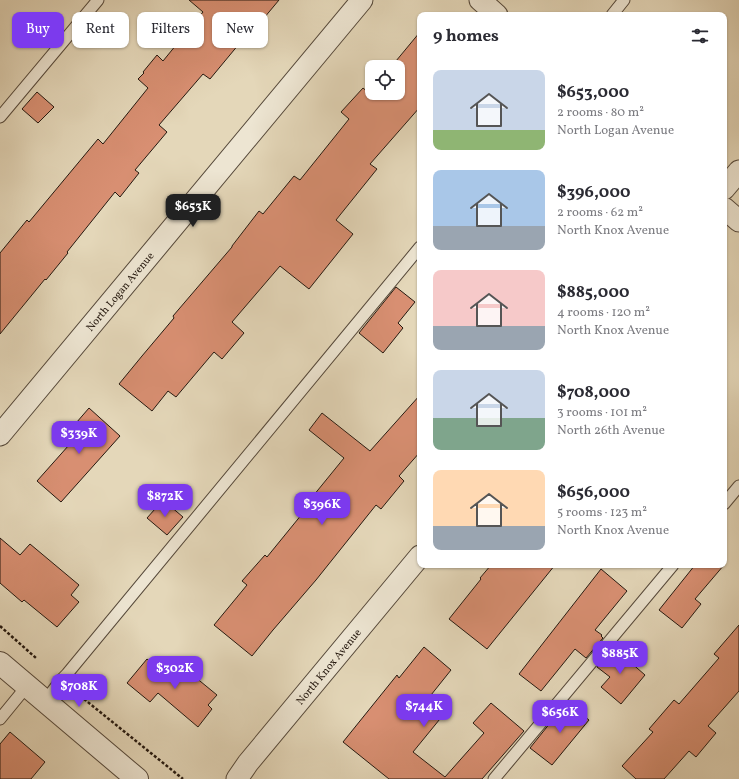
<!DOCTYPE html>
<html lang="en">
<head>
<meta charset="utf-8">
<style>
	body { margin:0; font-family:Vollkorn,serif; background:#f2f2f3; color:#2b2b33; height:100vh; display:flex; flex-direction:column; font-size:15px; white-space:nowrap }
	* { box-sizing:border-box; margin:0 }
	p { font-size:13px; color:#7c7c81 }
	.icon { flex:none; width:22px; height:22px; fill:none; stroke:currentColor; stroke-width:2; stroke-linecap:round; stroke-linejoin:round }
	.map { position:relative; flex:1; overflow:hidden }
	.sheet { position:absolute; left:417px; top:12px; width:310px; height:556px; display:flex; flex-direction:column; background:#fff; border-radius:8px; box-shadow:0 1px 3px #0004 }
	.sheet>* { flex:none }
	.banner { position:absolute; left:12px; top:12px; width:345px; height:36px; display:flex; gap:8px }
	.tools { position:absolute; left:365px; top:60px; display:grid; gap:8px }
	.tools a { display:grid; place-items:center; width:40px; height:40px; border-radius:8px; background:#fff; box-shadow:0 1px 3px #0004; font-size:20px }
	.price { position:absolute; translate:-50% -34px; padding:0 9px; border-radius:8px; background:#7c3aed; color:#fff; font-size:13px; line-height:26px; filter:drop-shadow(0 1px 2px #0008) }
	.price::after { content:''; position:absolute; left:50%; top:24px; width:12px; height:9px; margin-left:-6px; background:inherit; clip-path:polygon(0 0,100% 0,50% 100%) }
	.price.current { background:#222; color:#fff }
	ul { padding:0; list-style:none }
	li { display:flex; align-items:center; gap:12px; height:100px; padding:0 16px }
	li span { display:grid; place-items:center; flex:none; width:112px; height:80px; border-radius:8px; color:#555 }
	li>.icon { margin-inline-start:auto }
	span .icon { width:48px; height:48px; fill:#fffc; stroke-width:1 }
	li b { font-size:17px }
	h2 { display:flex; justify-content:space-between; align-items:center; height:48px; padding:0 16px; font-size:17px }
	.chip { padding:0 14px; border-radius:8px; background:#fff; box-shadow:0 1px 3px #0004; font-size:14px; line-height:36px }
	.chip.current { background:#7c3aed; color:#fff }
	.map>svg:first-child { display:block }
	.building { fill:#d88f72; stroke:#251910 }
	.lines { fill:none; stroke-linecap:round; stroke-linejoin:round }
	.service-casing { stroke:#55483a; stroke-width:13 }
	.minor-casing { stroke:#55483a; stroke-width:23 }
	.tertiary-casing { stroke:#55483a; stroke-width:24 }
	.path { stroke:#251910; stroke-width:2.5; stroke-dasharray:3 2; stroke-linecap:butt }
	.service { stroke:#ede5d2; stroke-width:11 }
	.minor { stroke:#ede5d2; stroke-width:21 }
	.tertiary { stroke:#ede5d2; stroke-width:22 }
	.labels { text-anchor:middle; stroke-width:3; stroke-linejoin:round; paint-order:stroke }
	.street-label { font-size:11px; fill:#251910; stroke:#ede5d2 }
</style>
</head>
<body>
<div class="map">
<svg width="739" height="779" viewBox="0 0 739 779">
	<rect width="100%" height="100%" fill="#e4d7b9"/>
	<filter id="stains"><feTurbulence type="fractalNoise" baseFrequency=".005" numOctaves="4"/><feColorMatrix values="0 0 0 0 .2 0 0 0 0 .09 0 0 0 0 .02 0 0 0 .5 -.17"/></filter>
	<radialGradient id="worn" r=".72"><stop offset=".6" stop-color="#630" stop-opacity="0"/><stop offset="1" stop-color="#630" stop-opacity=".3"/></radialGradient>
	<g class="building">
		<path d="M 189,0 L 279,0 L 264,18 L 266,20 L 243,47 L 239,44 L 210,79 L 203,74 L 159,125 L 167,132 L 135,170 L 139,173 L 120,197 L 115,192 L 67,252 L 68,253 L 46,280 L 45,279 L 0,334 L 0,253 L 27,220 L 29,222 L 98,139 L 103,144 L 148,88 L 138,79 L 144,73 L 143,72 L 157,55 L 163,61 L 203,12 Z"/>
		<path d="M 420,32 L 420,107 L 370,164 L 377,169 L 336,220 L 353,234 L 309,289 L 280,266 L 232,322 L 244,333 L 222,359 L 214,352 L 176,397 L 168,391 L 152,411 L 119,384 L 142,356 L 174,318 L 173,316 L 232,247 L 232,246 L 259,211 L 263,214 L 294,176 L 300,180 L 349,119 L 341,112 L 363,88 L 369,93 L 372,90 L 372,93 L 398,93 L 398,67 L 391,67 Z"/>
		<path d="M 37,92 L 54,107 L 38,123 L 22,109 Z"/>
		<path d="M 396,287 L 415,302 L 398,323 L 403,328 L 383,353 L 359,333 Z"/>
		<path d="M 420,395 L 420,452 L 399,476 L 404,481 L 381,509 L 376,505 L 316,580 L 273,630 L 252,656 L 214,625 L 247,585 L 242,581 L 265,555 L 267,557 L 311,503 L 309,501 L 344,458 L 309,430 L 322,413 L 370,451 Z"/>
		<path d="M 89,408 L 120,436 L 61,502 L 37,481 L 77,436 L 70,430 Z"/>
		<path d="M 163,500 L 183,517 L 167,535 L 147,518 Z"/>
		<path d="M 0,538 L 20,555 L 30,544 L 79,585 L 71,595 L 79,602 L 57,627 L 24,600 L 22,602 L 0,583 Z"/>
		<path d="M 491,565 L 555,565 L 487,649 L 449,619 L 481,579 L 480,578 Z"/>
		<path d="M 695,565 L 724,565 L 695,599 L 701,604 L 682,628 L 659,610 Z"/>
		<path d="M 601,569 L 627,591 L 595,630 L 602,635 L 601,636 L 603,638 L 586,658 L 575,649 L 541,691 L 519,674 Z"/>
		<path d="M 739,625 L 739,691 L 708,726 L 716,733 L 696,757 L 689,751 L 664,779 L 636,779 L 622,766 L 653,732 L 649,729 L 674,700 L 679,704 L 719,658 L 714,654 Z"/>
		<path d="M 424,647 L 451,670 L 427,700 L 444,714 L 413,752 L 445,777 L 484,733 L 473,723 L 491,703 L 524,731 L 482,779 L 389,779 L 343,742 L 397,675 L 399,678 Z"/>
		<path d="M 613,647 L 645,675 L 621,704 L 601,687 L 610,677 L 597,667 Z"/>
		<path d="M 147,659 L 168,676 L 178,663 L 217,695 L 208,705 L 212,709 L 198,727 L 158,693 L 150,702 L 127,683 Z"/>
		<path d="M 567,702 L 589,720 L 552,765 L 530,748 Z"/>
		<path d="M 10,732 L 45,762 L 31,779 L 0,779 L 0,744 Z"/>
	</g>
	<g class="lines">
		<defs>
			<g id="service">
				<path d="M 612,15 L 624,0"/>
				<path d="M 0,117 L 98,0"/>
				<path d="M 724,504 L 739,486"/>
				<path d="M 45,701 L 61,680 L 67,674 L 420,247"/>
				<path d="M 0,719 L 27,686"/>
				<path d="M 494,779 L 673,565"/>
			</g>
			<g id="minor">
				<path d="M 480,0 L 497,15"/>
				<path d="M 724,189 L 739,171"/>
				<path d="M 724,208 L 739,221"/>
				<path id="s1" d="M 0,435 L 362,0"/>
				<path id="s2" d="M 237,779 L 248,763 L 420,556"/>
			</g>
			<path id="tertiary" d="M 0,663 L 137,779"/>
		</defs>
		<use href="#service" class="service-casing"/>
		<use href="#minor" class="minor-casing"/>
		<use href="#tertiary" class="tertiary-casing"/>
		<g class="path">
			<path d="M 0,626 L 36,658"/>
			<path d="M 84,699 L 183,779"/>
		</g>
		<use href="#service" class="service"/>
		<use href="#minor" class="minor"/>
		<use href="#tertiary" class="tertiary"/>
	</g>
	<g class="labels">
		<g class="street-label">
			<text dy="4" stroke="none"><textPath href="#s1" startOffset="187">North Logan Avenue</textPath></text>
			<text dy="4" stroke="none"><textPath href="#s2" startOffset="145">North Knox Avenue</textPath></text>
		</g>
	</g>
	<rect width="100%" height="100%" filter="url(#stains)"/>
	<rect width="100%" height="100%" fill="url(#worn)"/>
</svg>
<div class="tools">
<a><svg class="icon" aria-label="locate" viewBox="0 0 24 24"><circle cx="12" cy="12" r="6"/><path d="M12 2v4M12 18v4M2 12h4M18 12h4"/></svg></a>
</div>
<b class="price current" style="left:193px;top:228px">$653K</b>
<b class="price" style="left:79px;top:455px">$339K</b>
<b class="price" style="left:165px;top:518px">$872K</b>
<b class="price" style="left:322px;top:526px">$396K</b>
<b class="price" style="left:620px;top:675px">$885K</b>
<b class="price" style="left:175px;top:690px">$302K</b>
<b class="price" style="left:79px;top:708px">$708K</b>
<b class="price" style="left:424px;top:728px">$744K</b>
<b class="price" style="left:560px;top:734px">$656K</b>
<div class="banner">
<a class="chip current">Buy</a>
<a class="chip">Rent</a>
<a class="chip">Filters</a>
<a class="chip">New</a>
</div>
<section class="sheet">
<h2>9 homes<svg class="icon" aria-label="filters" viewBox="0 0 24 24"><path d="M4 7h16M4 17h16"/><circle cx="9" cy="7" r="2"/><circle cx="15" cy="17" r="2"/></svg></h2>
<ul>
<li><span style="background:linear-gradient(#c9d6e8 75%,#8fb573 0)"><svg class="icon" aria-label="home" viewBox="0 0 24 24"><path d="M3 11l9-7 9 7M6 9v11h12V9"/></svg></span><div><b>$653,000</b><p>2 rooms · 80 m²</p><p>North Logan Avenue</p></div></li>
<li><span style="background:linear-gradient(#a9c7e8 70%,#9aa5b1 0)"><svg class="icon" aria-label="home" viewBox="0 0 24 24"><path d="M3 11l9-7 9 7M6 9v11h12V9"/></svg></span><div><b>$396,000</b><p>2 rooms · 62 m²</p><p>North Knox Avenue</p></div></li>
<li><span style="background:linear-gradient(#f6c9c9 70%,#9aa5b1 0)"><svg class="icon" aria-label="home" viewBox="0 0 24 24"><path d="M3 11l9-7 9 7M6 9v11h12V9"/></svg></span><div><b>$885,000</b><p>4 rooms · 120 m²</p><p>North Knox Avenue</p></div></li>
<li><span style="background:linear-gradient(#c9d6e8 60%,#7fa58c 0)"><svg class="icon" aria-label="home" viewBox="0 0 24 24"><path d="M3 11l9-7 9 7M6 9v11h12V9"/></svg></span><div><b>$708,000</b><p>3 rooms · 101 m²</p><p>North 26th Avenue</p></div></li>
<li><span style="background:linear-gradient(#ffd9b3 70%,#9aa5b1 0)"><svg class="icon" aria-label="home" viewBox="0 0 24 24"><path d="M3 11l9-7 9 7M6 9v11h12V9"/></svg></span><div><b>$656,000</b><p>5 rooms · 123 m²</p><p>North Knox Avenue</p></div></li>
</ul>
</section>
</div>
</body>
</html>
